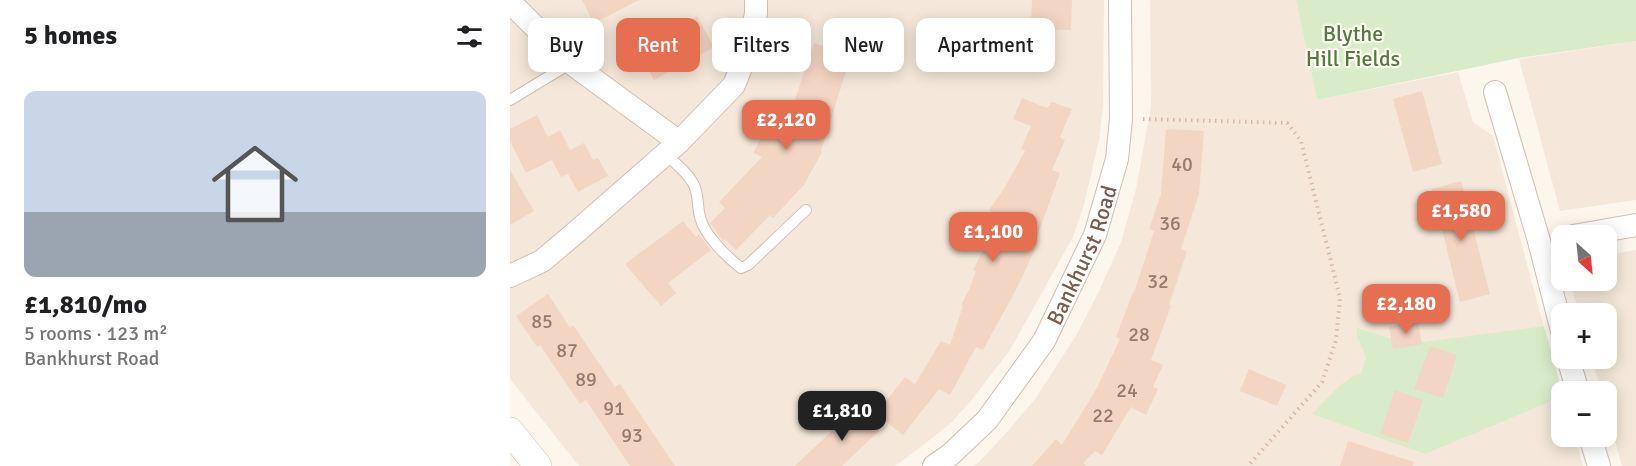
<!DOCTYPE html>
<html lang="en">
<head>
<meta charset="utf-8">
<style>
	body { margin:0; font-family:Signika,sans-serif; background:#f6f6f6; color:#202124; height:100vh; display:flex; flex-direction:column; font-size:22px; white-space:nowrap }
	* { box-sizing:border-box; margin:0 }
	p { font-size:20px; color:#757577 }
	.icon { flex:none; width:33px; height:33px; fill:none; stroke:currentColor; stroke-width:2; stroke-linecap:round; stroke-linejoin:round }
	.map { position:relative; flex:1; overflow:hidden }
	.sheet { display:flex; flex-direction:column; background:#fff; width:510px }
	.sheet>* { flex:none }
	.hud { position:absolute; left:18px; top:18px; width:570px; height:54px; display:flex; gap:12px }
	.needle { width:39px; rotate:153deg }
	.tools { position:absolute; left:1041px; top:225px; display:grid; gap:12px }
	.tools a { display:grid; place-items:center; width:66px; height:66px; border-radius:12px; background:#fff; box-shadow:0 3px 15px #0003; font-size:30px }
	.price { position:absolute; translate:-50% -51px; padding:0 14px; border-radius:12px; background:#e76f51; color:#fff; font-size:20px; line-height:39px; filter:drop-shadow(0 2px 3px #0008) }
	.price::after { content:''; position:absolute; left:50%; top:36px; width:18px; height:14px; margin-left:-9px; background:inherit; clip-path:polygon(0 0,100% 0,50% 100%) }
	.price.current { background:#222; color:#fff }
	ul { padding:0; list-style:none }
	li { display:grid; align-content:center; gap:12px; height:318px; padding:0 24px }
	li+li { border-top:2px solid #e0e0e0 }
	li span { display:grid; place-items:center; height:186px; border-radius:12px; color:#555 }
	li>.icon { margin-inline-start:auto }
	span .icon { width:108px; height:108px; fill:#fffc; stroke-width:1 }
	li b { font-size:26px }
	h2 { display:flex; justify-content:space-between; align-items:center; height:72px; padding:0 24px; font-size:26px }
	.pill { padding:0 21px; border-radius:12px; background:#fff; box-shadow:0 3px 15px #0003; font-size:21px; line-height:54px }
	.pill.current { background:#e76f51; color:#fff }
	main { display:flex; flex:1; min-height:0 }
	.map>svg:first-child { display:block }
	.residential { fill:#f5e8da }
	.green { fill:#d8ecc9 }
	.building { fill:#f3d5c3 }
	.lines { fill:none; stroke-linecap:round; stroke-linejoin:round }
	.service-casing { stroke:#d1beb0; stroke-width:12 }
	.minor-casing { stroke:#d1beb0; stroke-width:24 }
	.tertiary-casing { stroke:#d1beb0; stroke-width:28 }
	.path { stroke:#d9b8a5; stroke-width:4; stroke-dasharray:1.5 4.5; stroke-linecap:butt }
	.service { stroke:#fff; stroke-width:10 }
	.minor { stroke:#fff; stroke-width:22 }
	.tertiary { stroke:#fff; stroke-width:27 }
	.labels { text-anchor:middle; stroke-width:4.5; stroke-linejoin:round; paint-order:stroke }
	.number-label { font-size:20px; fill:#987a6a }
	.park-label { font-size:22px; fill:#537a41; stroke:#fffaf3 }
	.street-label { font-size:22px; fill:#7a5c4d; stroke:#fffaf3 }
</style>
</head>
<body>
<main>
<section class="sheet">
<h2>5 homes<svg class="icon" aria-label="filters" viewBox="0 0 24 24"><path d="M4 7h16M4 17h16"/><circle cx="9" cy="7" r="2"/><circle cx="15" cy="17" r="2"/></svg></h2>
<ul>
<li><span style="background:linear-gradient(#c9d6e8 65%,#9aa5b1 0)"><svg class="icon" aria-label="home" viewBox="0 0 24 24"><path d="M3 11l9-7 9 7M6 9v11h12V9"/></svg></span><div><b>£1,810/mo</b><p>5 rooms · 123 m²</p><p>Bankhurst Road</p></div></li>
</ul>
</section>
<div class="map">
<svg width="1126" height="466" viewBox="0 0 1126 466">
	<rect width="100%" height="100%" fill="#fdf6ec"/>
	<g class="residential">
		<path d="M 0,0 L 594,0 L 593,106 L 589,140 L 574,205 L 563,237 L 500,350 L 460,402 L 442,422 L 412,446 L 385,466 L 69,466 L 0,379 Z"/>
		<path d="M 640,0 L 786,0 L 807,100 L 948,72 L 963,122 L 983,136 L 1038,343 L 1052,391 L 1052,436 L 1065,437 L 1073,466 L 463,466 L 469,462 L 496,433 L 525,399 L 567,334 L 589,291 L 611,242 L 626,189 L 641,106 Z"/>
		<path d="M 1126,41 L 1126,200 L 1050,211 L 1009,59 Z"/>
		<path d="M 1126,250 L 1126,466 L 1112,466 L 1097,412 L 1096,392 L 1091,391 L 1082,359 L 1096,358 L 1096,314 L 1069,313 L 1060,281 L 1096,280 L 1097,255 Z"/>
	</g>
	<g class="green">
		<path d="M 786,0 L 1126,0 L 1126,41 L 1009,58 L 807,100 Z"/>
		<path d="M 1034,326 L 1052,391 L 1051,397 L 915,454 L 802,414 C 813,403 836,375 851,374 L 856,357 L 847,337 L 847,328 L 899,344 Z"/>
	</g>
	<g class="building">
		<path d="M 72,0 L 129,0 L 84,23 Z"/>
		<path d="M 522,0 L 562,0 L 561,30 L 521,29 Z"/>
		<path d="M 187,16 L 204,47 L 144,80 L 127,49 Z"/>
		<path d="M 304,43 L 341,55 L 311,151 L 312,152 L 294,185 L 263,218 L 260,215 L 226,250 L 215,239 L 213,241 L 200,223 L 215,208 L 209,202 L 252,157 L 243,153 L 259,123 L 274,132 Z"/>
		<path d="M 912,91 L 932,164 L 903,172 L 883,99 Z"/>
		<path d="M 512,98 L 537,108 L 542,102 L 562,109 L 550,137 L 555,140 L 542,170 L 550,173 L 523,248 L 525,249 L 508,286 L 473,350 L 466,347 L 440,395 L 429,389 L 393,435 L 366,414 L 395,377 L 405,384 L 431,341 L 440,345 L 453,306 L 451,305 L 459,290 L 466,271 L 463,270 L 474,248 L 465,244 L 481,211 L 479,210 L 495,187 L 515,151 L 511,149 L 521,126 L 503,119 Z"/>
		<path d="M 27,115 L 38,137 L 50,130 L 60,150 L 74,143 L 83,160 L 88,158 L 98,176 L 68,192 L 58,174 L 51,177 L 42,160 L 16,173 L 0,141 L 0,129 Z"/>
		<path d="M 656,129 L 694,131 L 689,194 L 671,249 L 677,251 L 659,305 L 661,306 L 641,360 L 653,365 L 643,387 L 648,389 L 636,415 L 621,407 L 592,455 L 585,451 L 573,463 L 576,466 L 522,466 L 546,439 L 552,445 L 587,388 L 610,339 L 606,337 L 623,292 L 624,293 L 644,231 L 639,229 L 651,194 Z"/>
		<path d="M 0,170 L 24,211 L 0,225 Z"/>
		<path d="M 951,181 L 980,294 L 950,302 L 922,189 Z"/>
		<path d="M 173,221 L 186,237 L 189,234 L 201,250 L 158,283 L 166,293 L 151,306 L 115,264 Z"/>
		<path d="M 38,294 L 60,328 L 63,325 L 105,387 L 110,384 L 165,466 L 120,466 L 76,400 L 70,404 L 30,345 L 27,347 L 6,316 Z"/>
		<path d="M 908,321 L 912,344 L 883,349 L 879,327 Z"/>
		<path d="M 920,346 L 947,355 L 933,398 L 904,389 Z"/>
		<path d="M 739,369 L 776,385 L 767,406 L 730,391 Z"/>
		<path d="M 885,390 L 913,400 L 898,443 L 870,434 Z"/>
		<path d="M 347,407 L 369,431 L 332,466 L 285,466 Z"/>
		<path d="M 838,441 L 904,462 L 903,466 L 830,466 Z"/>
	</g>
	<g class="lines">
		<defs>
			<g id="service">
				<path d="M 0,100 L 61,63"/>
				<path d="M 155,154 C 165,163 178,173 184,185 C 189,196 187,206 190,217 C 194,235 217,257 231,268 L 238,265 L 296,210"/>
			</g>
			<g id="minor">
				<path d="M 0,2 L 61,63 L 169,142"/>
				<path d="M 985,92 L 1029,241 L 1052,331"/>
				<path d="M 1063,236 L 1126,225"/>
				<path d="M 0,276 L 32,261 L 64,234 L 169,142 L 224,85 L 240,45 L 246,13 L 246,0"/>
				<path d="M 1058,358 L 1068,392"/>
				<path d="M 1080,436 L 1089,466"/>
				<path id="s1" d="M 424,466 L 440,455 L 477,420 L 534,341 L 585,235 L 607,159 L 611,119 L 610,0"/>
			</g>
			<path id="tertiary" d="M 0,431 L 28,466"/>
		</defs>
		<use href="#service" class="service-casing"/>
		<use href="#minor" class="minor-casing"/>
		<use href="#tertiary" class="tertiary-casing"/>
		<path class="path" d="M 633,119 L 777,123 L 791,141 L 830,298 L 826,340 L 812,382 L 738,466"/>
		<use href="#service" class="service"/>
		<use href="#minor" class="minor"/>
		<use href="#tertiary" class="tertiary"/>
	</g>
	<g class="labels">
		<g class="number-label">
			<text x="672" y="171">40</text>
			<text x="660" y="230">36</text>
			<text x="648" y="288">32</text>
			<text x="32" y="328">85</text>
			<text x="629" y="341">28</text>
			<text x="57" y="357">87</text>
			<text x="76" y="386">89</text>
			<text x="617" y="397">24</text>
			<text x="104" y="415">91</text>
			<text x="593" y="422">22</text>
			<text x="122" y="442">93</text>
		</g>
		<g class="park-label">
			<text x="843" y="41">Blythe<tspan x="843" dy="25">Hill Fields</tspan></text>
		</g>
		<g class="street-label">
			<text dy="8" stroke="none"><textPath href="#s1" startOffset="262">Bankhurst Road</textPath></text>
		</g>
	</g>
</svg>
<div class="tools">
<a><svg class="needle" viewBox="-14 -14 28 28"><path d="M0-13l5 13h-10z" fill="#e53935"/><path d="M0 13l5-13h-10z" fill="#757577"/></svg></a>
<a>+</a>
<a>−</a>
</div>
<b class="price" style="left:276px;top:151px">£2,120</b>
<b class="price" style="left:951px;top:242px">£1,580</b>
<b class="price" style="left:483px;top:263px">£1,100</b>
<b class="price" style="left:896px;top:335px">£2,180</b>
<b class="price current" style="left:332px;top:442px">£1,810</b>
<div class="hud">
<a class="pill">Buy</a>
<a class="pill current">Rent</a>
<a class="pill">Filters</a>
<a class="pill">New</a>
<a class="pill">Apartment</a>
</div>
</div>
</main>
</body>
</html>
